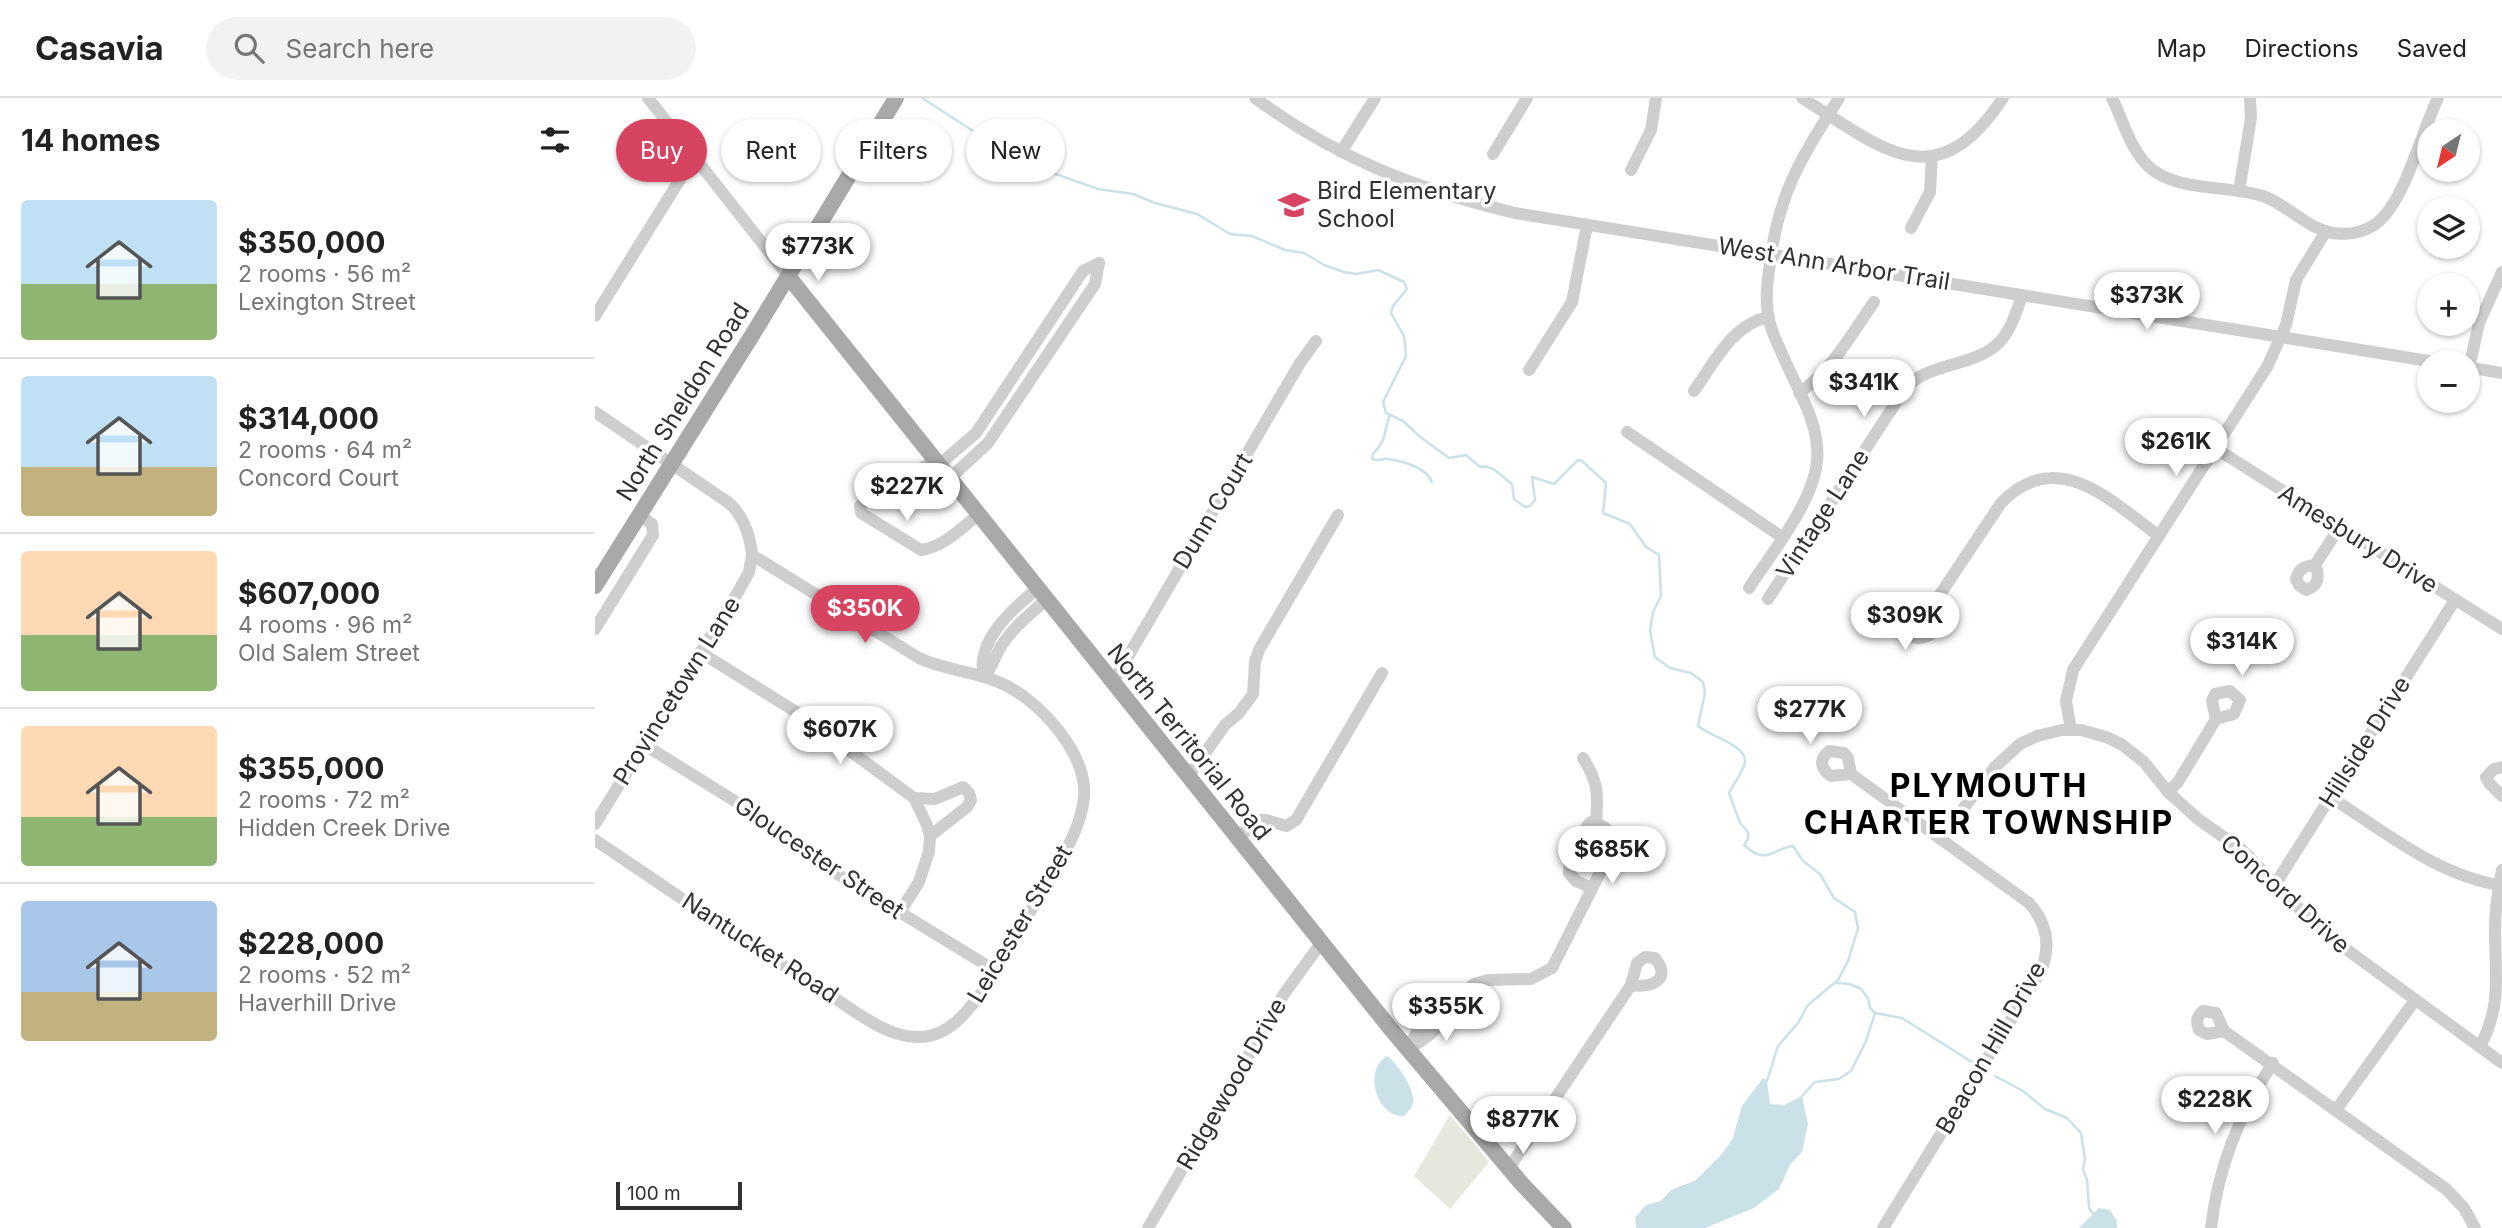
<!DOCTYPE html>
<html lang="en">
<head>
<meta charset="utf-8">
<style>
	body { margin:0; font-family:Inter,sans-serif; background:#f2f2f2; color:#222; height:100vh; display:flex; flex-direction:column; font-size:26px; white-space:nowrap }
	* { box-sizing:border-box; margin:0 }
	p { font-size:23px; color:#767676 }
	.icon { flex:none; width:38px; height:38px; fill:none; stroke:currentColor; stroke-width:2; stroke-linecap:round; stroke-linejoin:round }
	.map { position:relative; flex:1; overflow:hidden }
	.side { display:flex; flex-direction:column; background:#fff; width:595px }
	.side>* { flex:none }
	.banner { position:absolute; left:21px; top:21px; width:665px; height:63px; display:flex; gap:14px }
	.needle { width:46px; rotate:215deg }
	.fabs { position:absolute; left:1822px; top:21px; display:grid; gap:14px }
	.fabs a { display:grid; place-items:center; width:63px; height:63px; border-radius:50%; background:#fff; box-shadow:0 2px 5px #0004; font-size:35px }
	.scale { position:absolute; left:21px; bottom:18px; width:126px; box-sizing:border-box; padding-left:7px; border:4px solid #313131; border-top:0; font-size:19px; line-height:24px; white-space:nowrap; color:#313131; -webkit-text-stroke:5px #fff; paint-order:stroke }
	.price { position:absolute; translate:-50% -60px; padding:0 16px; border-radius:24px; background:#fff; color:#222; font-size:23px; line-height:46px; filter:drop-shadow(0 2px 4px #0008) }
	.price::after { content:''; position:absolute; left:50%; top:42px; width:21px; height:16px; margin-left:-10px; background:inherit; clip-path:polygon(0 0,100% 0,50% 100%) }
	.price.on { background:#d64462; color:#fff }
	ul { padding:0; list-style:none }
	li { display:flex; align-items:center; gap:21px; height:175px; padding:0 21px }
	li+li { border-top:2px solid #e0e0e0 }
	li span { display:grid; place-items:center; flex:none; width:196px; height:140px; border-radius:7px; color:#555 }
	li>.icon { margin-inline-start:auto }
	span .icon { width:84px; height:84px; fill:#fffc; stroke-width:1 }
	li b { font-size:30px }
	h2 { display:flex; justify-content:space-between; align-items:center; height:84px; padding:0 21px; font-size:30px }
	.pill { padding:0 24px; border-radius:32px; background:#fff; box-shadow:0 2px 5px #0004; font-size:24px; line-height:63px }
	.pill.on { background:#d64462; color:#fff }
	header { display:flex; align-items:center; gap:42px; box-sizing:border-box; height:98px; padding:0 35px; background:#fff; border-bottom:2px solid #e0e0e0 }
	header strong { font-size:33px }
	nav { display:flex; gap:38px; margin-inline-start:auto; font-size:24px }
	.search { width:490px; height:63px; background:#f2f2f2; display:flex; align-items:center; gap:18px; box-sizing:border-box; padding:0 24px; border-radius:38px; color:#767676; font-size:26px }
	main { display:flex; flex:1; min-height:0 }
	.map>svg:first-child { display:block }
	.green { fill:#e5e9dd }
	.water { fill:#cbe1e8 }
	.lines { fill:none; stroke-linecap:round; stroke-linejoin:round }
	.stream { stroke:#cbe1e8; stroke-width:2.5 }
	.minor { stroke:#cecece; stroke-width:12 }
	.major { stroke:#a9a9a9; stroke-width:16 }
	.labels { text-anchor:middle; stroke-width:7; stroke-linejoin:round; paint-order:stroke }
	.poi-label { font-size:24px; fill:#313131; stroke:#fff; text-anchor:start }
	.street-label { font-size:24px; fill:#313131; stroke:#fff }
	.district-label { font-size:32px; font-weight:bold; letter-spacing:2px; fill:#000; stroke:#fff }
</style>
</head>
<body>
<header>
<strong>Casavia</strong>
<div class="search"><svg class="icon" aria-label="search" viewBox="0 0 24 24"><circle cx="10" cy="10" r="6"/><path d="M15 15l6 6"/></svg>Search here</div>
<nav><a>Map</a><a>Directions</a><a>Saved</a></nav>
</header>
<main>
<section class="side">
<h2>14 homes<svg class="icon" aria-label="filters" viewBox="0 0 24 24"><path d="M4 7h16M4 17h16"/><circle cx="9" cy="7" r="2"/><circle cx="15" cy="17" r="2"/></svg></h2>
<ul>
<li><span style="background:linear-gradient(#bfe0f5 60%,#8fb573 0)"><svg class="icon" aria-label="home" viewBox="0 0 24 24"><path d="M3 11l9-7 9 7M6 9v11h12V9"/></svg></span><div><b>$350,000</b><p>2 rooms · 56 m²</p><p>Lexington Street</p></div></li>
<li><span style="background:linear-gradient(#bfe0f5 65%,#c2b280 0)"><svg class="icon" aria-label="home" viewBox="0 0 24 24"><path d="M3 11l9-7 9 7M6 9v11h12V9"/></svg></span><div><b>$314,000</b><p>2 rooms · 64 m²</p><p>Concord Court</p></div></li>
<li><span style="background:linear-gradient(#ffd9b3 60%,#8fb573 0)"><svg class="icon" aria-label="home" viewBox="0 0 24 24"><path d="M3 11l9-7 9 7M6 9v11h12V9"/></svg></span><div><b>$607,000</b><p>4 rooms · 96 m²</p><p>Old Salem Street</p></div></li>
<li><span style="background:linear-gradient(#ffd9b3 65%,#8fb573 0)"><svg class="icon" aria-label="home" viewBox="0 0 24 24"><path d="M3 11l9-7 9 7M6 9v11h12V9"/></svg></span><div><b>$355,000</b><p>2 rooms · 72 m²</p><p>Hidden Creek Drive</p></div></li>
<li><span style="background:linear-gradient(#a9c7e8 65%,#c2b280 0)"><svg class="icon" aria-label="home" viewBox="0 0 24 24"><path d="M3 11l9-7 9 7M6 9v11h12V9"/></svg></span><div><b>$228,000</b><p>2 rooms · 52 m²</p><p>Haverhill Drive</p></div></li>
</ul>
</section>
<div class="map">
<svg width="1907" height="1130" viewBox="0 0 1907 1130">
	<rect width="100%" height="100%" fill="#fff"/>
	<path class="green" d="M 855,1017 L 894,1064 L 855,1111 L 819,1078 Z"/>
	<g class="water">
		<path d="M 792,958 C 802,964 820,992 818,1003 C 818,1010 813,1014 809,1018 C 781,1019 768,972 792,958 Z"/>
		<path d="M 1168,980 L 1172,983 L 1175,1006 L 1189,1007 L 1207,998 L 1213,1026 L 1207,1054 L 1195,1067 L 1184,1091 L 1159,1110 L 1110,1130 L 1041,1130 L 1040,1120 L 1051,1107 L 1066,1103 L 1076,1092 L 1101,1082 L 1126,1057 L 1138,1040 L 1147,1008 Z"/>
		<path d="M 1504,1110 L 1515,1112 L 1522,1123 L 1522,1130 L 1484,1130 Z"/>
	</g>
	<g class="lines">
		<g class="stream">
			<path d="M 327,0 L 417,58 L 429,68 L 447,69 L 455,74 L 503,91 L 538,96 L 560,105 L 602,116 L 635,136 L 657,138 L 690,152 L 709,155 L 729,167 L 749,174 L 761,176 L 783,172 L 809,184 L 812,191 L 798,208 L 796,215 L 809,238 L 811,258 L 788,304 L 791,315 L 808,323 L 824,338 L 854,360 L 871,357 L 885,369 C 898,366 907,379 917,386 L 919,401 L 930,409 L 935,408 L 940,402 L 937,379 L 959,386 L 983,362 L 987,363 L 1011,385 L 1008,415 L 1035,426 L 1051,449 L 1064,457 L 1066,498 L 1058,514 L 1055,533 L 1060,559 L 1075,570 L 1096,575 L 1108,584 L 1110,595 L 1103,628 C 1114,638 1152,647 1150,664 C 1148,674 1139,685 1134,695 L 1145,725 L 1153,734 L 1153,741 L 1149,747 C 1172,768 1176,751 1198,748 L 1208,763 L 1225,776 L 1239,800 L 1260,814 L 1263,830 L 1253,863 L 1243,882 L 1213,907 L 1203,925 L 1183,948 L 1172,983"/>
			<path d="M 795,317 C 788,335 792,342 778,356 L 777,361 C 784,364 787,360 793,361 C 808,363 832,370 837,384"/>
			<path d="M 1241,885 L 1255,886 L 1266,891 L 1273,900 L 1275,910 L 1280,915 L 1307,920 L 1377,964"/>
			<path d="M 1400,978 L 1428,993 L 1450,1011 L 1472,1020 L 1486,1035 L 1490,1061 L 1488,1072 L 1492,1081 L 1494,1110 L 1499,1117"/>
			<path d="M 1207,998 L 1220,984 L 1244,981 L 1256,973 L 1271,943 L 1280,915"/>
		</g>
		<g class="minor">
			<path d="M 53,0 L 193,178"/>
			<path d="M 660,0 C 743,61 821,91 920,115 L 1840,264"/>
			<path d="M 1207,0 C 1286,49 1340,103 1408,0"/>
			<path d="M 1517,0 C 1529,24 1536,56 1559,73 C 1590,94 1633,87 1668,98 C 1693,107 1711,130 1738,135 C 1752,137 1767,135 1779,127 C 1809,108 1826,34 1843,0"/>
			<path d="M 746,54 L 780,0"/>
			<path d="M 898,56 L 932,0"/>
			<path d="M 1036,72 L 1056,32 L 1061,0"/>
			<path d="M 1644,93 L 1656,20 L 1655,0"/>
			<path d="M 1316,130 L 1335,94 L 1337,58"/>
			<path d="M 0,218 L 99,59"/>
			<path d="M 1872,269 L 1907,275"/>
			<path d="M 1874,270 L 1884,225 L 1907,174"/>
			<path d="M 934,272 L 977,204 L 992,127"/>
			<path d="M 1099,293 C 1119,265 1137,226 1174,219"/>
			<path d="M 1204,295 C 1237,272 1256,237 1279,204"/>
			<path d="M 0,314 L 134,405 C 149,419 155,436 157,457 L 324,560 C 351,573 383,573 410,587 C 447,605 493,657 489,700 C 485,736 462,766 445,797 C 426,829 408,862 388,893 C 372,914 354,938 326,939 C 291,941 255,909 226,891 C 149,844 75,792 0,742"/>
			<path d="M 1032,334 L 1187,439"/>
			<path d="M 1620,350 L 1907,531"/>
			<path d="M 339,362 L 323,373 L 317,372 L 277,396 L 265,408 L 266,415 L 326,452 C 349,449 366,430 383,417"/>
			<path d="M 344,367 L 381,335 L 488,173 L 504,165"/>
			<path d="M 354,381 L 393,345 L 500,186 L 504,165"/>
			<path d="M 1720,467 C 1725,478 1724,488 1711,492 L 1704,487 L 1701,481 C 1704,470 1710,468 1720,467 L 1744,430"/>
			<path d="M 1154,490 C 1177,454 1217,407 1222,364 C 1226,327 1202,291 1188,258 C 1184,249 1179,239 1176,229 C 1169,208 1172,186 1175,165 C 1184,93 1207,59 1244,0"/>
			<path d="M 1173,501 L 1311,289 C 1322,278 1334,274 1349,269 C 1400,255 1411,249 1427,197"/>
			<path d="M 1334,513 L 1338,521 L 1335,537 C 1325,542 1320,542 1312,534 C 1311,519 1321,515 1334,513 L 1406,405 C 1462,347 1516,403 1564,438"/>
			<path d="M 0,531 L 58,437 L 57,426 L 44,417"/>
			<path d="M 105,554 L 206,617 L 319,700 L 332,727 L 335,738 L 334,753 L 324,784 L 305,814"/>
			<path d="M 389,579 C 380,544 417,511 442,491"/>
			<path d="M 389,579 C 397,570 399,561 405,550 C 417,530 434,517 451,502"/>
			<path d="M 518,584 L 705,265 L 721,243"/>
			<path d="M 1476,632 L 1471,603 L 1478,572 L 1672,269 L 1691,227 L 1701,182 L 1731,133"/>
			<path d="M 48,646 L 143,705 L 226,766 L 401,873"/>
			<path d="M 988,660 C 1004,685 1003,697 1001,725"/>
			<path d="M 1907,669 L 1899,671 L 1891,679 L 1895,686 L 1907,698"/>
			<path d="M 1256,676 L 1236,678 C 1225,670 1224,662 1234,653 L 1249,655 L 1253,660 L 1256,676 L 1434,805 C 1452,825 1456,848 1446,873 L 1288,1130"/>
			<path d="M 593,679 L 630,627 L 644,615 L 658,596 L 660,563 L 665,550 L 743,417"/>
			<path d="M 1573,694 L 1583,684 L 1621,621 L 1617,603 L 1620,596 L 1635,593 L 1645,602 L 1639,616 L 1621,621"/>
			<path d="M 1735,699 C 1788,732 1841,777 1904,787"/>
			<path d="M 319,700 L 340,701 L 368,689 L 374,695 L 376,702 L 372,709 L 335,738"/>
			<path d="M 0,726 L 143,494 L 154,474 L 157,457"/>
			<path d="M 642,740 L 664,722 L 671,722 L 691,728 L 701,722 L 787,575"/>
			<path d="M 1345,741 L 1400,669 L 1425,646 L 1442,638 L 1467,632 L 1486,632 L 1511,639 L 1526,646 L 1549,664 L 1573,694 L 1603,721 L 1647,752 L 1725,832 L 1907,965"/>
			<path d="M 1681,785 L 1860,502"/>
			<path d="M 1629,933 L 1612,936 L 1604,932 C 1601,924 1601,919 1608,913 L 1621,915 L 1629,933 L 1851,1091 L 1869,1110 L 1880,1130"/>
			<path d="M 1885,949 C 1907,906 1900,880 1900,832 C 1900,812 1903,792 1907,772"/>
			<path d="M 813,951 L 823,932 L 837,918 L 855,907 L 879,886 L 893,882 L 936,881 L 957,870 L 1018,749 C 1019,734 1010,727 996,724 C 984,735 974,759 974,775 L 981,783 L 997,790"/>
			<path d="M 813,951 C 836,938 843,932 854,908"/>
			<path d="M 1741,1012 L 1820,902"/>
			<path d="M 914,1070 L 1036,887 L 1042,865 L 1050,859 L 1060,860 C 1078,883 1055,890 1036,887"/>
			<path d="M 553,1130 L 689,896 L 726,845"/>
			<path d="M 1616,1130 C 1623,1069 1644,1016 1678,965"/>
		</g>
		<g class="major">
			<path d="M 193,178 L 795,930 L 927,1086 L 969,1130"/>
			<path d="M 0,488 L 161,231 L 301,0"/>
		</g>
	</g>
	<defs>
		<symbol id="school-bare" viewBox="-9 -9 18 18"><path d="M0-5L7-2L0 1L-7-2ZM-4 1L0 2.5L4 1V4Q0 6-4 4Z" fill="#d64462" stroke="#fff" stroke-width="2.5" paint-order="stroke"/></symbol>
	</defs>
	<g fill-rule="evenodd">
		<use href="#school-bare" x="677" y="85" width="44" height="44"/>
	</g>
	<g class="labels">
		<g class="poi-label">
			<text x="722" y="101">Bird Elementary<tspan x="722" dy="28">School</tspan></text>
		</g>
		<g class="street-label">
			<text transform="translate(1239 166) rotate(9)" y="8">West Ann Arbor Trail</text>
			<text transform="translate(88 304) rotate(-58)" y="8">North Sheldon Road</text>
			<text transform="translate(618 413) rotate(-59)" y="8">Dunn Court</text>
			<text transform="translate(1228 416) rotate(-57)" y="8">Vintage Lane</text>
			<text transform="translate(1763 441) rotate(32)" y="8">Amesbury Drive</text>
			<text transform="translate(82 593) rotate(-58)" y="8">Provincetown Lane</text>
			<text transform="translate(594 644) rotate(51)" y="8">North Territorial Road</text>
			<text transform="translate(1770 644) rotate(-58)" y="8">Hillside Drive</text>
			<text transform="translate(224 760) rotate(34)" y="8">Gloucester Street</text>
			<text transform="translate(1690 796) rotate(42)" y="8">Concord Drive</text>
			<text transform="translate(425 826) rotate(-59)" y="8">Leicester Street</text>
			<text transform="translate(165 850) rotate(33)" y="8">Nantucket Road</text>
			<text transform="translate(1396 950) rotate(-60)" y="8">Beacon Hill Drive</text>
			<text transform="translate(637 986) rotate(-60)" y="8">Ridgewood Drive</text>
		</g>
		<g class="district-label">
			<text x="1394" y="699">PLYMOUTH<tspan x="1394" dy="37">CHARTER TOWNSHIP</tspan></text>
		</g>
	</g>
</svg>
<div class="fabs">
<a><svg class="needle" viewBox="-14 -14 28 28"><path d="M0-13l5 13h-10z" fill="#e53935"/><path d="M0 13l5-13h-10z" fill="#767676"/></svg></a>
<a><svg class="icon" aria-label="layers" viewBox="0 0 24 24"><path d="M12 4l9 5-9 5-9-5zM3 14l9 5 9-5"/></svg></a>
<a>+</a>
<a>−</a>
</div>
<div class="scale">100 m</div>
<b class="price" style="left:223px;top:185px">$773K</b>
<b class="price" style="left:1552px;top:234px">$373K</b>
<b class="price" style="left:1269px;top:321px">$341K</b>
<b class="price" style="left:1581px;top:380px">$261K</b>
<b class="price" style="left:312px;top:425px">$227K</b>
<b class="price on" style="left:270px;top:547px">$350K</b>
<b class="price" style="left:1310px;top:554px">$309K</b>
<b class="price" style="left:1647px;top:580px">$314K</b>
<b class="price" style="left:1215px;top:648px">$277K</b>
<b class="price" style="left:245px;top:668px">$607K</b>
<b class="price" style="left:1017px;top:788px">$685K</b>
<b class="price" style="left:851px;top:945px">$355K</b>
<b class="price" style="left:1620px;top:1038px">$228K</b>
<b class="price" style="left:928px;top:1058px">$877K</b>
<div class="banner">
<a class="pill on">Buy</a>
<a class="pill">Rent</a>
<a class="pill">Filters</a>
<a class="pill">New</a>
</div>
</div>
</main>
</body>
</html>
